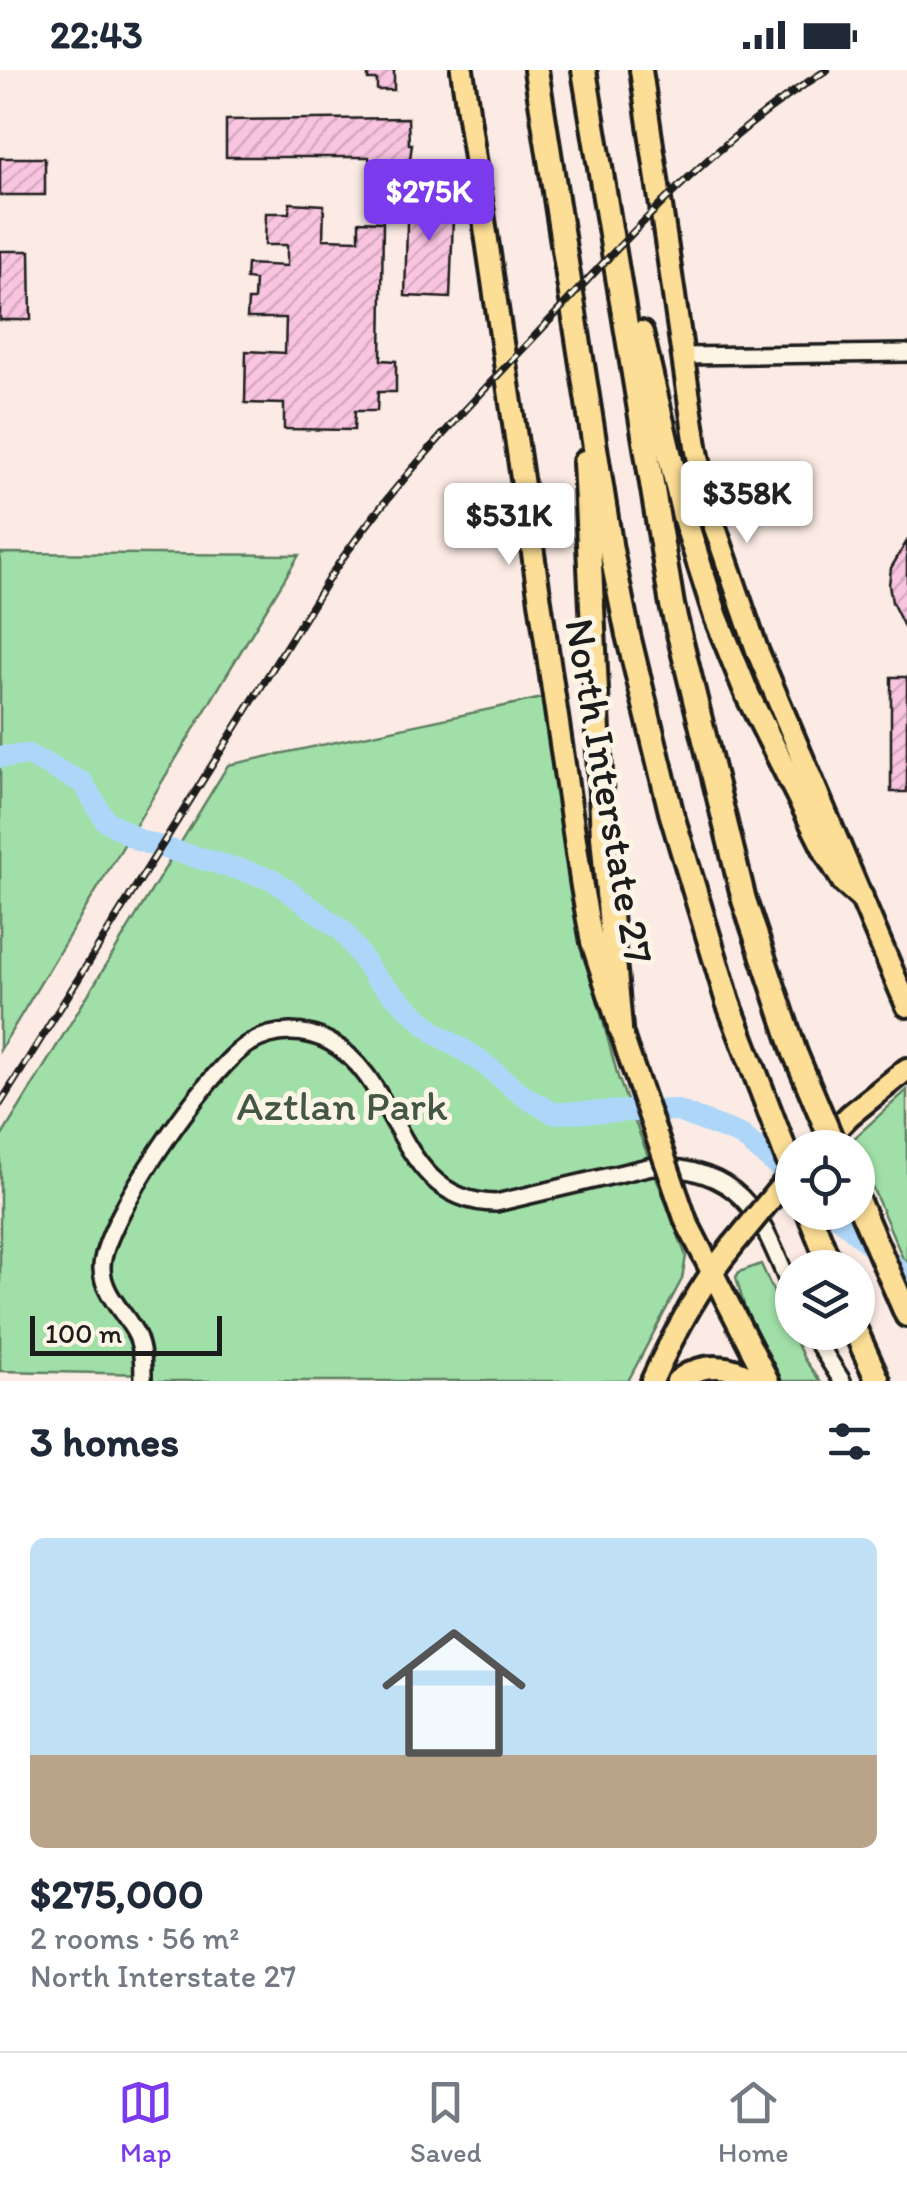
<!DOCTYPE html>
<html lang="en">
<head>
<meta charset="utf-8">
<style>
	body { margin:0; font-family:Itim,sans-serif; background:#f6f6f7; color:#1f2937; height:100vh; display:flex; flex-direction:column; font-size:38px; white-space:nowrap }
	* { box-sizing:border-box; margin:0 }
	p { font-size:32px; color:#747a83 }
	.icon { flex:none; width:55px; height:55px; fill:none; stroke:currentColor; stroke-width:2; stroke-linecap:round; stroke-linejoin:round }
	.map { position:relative; height:1311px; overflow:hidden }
	.drawer { display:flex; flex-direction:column; background:#fff; flex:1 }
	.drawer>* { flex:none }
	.fabs { position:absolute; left:775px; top:1060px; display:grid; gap:20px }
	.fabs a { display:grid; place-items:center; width:100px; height:100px; border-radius:50%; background:#fff; box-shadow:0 2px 8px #0004; font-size:50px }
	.scale { position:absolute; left:30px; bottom:25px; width:192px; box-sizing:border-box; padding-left:10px; border:5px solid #1c1c1c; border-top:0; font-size:28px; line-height:35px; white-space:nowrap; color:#1c1c1c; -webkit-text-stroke:8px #fcf5e5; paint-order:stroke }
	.price { position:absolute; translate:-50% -85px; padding:0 22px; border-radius:10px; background:#fff; color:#222; font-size:32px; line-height:65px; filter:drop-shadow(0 2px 5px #0008) }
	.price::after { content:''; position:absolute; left:50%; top:60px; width:30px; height:22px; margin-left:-15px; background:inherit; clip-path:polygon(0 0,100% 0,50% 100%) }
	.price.active { background:#7c3aed; color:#fff }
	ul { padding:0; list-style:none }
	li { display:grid; align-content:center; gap:20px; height:530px; padding:0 30px }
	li+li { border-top:2px solid #e0e1e3 }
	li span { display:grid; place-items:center; height:310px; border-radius:15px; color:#555 }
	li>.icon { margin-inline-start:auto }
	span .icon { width:180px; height:180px; fill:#fffc; stroke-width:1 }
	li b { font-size:42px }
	h2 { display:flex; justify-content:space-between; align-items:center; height:120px; padding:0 30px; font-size:42px }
	.status { display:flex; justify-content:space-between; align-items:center; height:70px; padding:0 50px; background:#fff; direction:ltr }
	.status svg { height:28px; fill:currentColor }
	.menu { display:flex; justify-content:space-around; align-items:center; height:140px; border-top:2px solid #e0e1e3; background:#fff; font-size:28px; color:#747a83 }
	.menu a { display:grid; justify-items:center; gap:5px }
	.menu .active { color:#7c3aed }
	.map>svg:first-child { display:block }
	.green { fill:#a0e0a8; stroke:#5e7e62; stroke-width:2.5 }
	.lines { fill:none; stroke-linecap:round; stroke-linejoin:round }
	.river { stroke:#aed6f9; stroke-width:22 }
	.building { fill:url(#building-hatch); stroke:#1c1c1c; stroke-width:2.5 }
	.minor-casing { stroke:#1c1c1c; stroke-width:22 }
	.major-casing { stroke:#1c1c1c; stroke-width:28 }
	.highway-casing { stroke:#1c1c1c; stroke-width:30 }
	.minor { stroke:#fcf5e5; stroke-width:15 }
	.major { stroke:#fdde96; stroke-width:20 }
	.highway { stroke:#fdde96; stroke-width:22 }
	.rail-casing { stroke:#1c1c1c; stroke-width:8 }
	.rail { stroke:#fcf5e5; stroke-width:4; stroke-dasharray:11; stroke-linecap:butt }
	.major-bridge-casing { stroke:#1c1c1c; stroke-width:28; stroke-linecap:butt }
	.highway-bridge-casing { stroke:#1c1c1c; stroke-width:30; stroke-linecap:butt }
	.major-bridge { stroke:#fdde96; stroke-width:20 }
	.highway-bridge { stroke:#fdde96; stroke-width:22 }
	.labels { text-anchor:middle; stroke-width:10; stroke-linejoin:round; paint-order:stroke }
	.street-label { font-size:42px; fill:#1c1c1c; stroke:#fcf5e5 }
	.park-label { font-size:42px; fill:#445746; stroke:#fcf5e5 }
</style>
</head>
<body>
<div class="status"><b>22:43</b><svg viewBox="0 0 49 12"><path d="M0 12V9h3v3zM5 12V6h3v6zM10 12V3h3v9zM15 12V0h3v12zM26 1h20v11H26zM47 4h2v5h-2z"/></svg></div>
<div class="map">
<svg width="907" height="1311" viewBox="0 0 907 1311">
	<defs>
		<pattern id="building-hatch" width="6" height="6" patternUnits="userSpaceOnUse" patternTransform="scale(2.5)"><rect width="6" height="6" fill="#f9c4df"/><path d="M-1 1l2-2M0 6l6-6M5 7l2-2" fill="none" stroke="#d5a8bf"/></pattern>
	</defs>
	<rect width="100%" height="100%" fill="#fbebe4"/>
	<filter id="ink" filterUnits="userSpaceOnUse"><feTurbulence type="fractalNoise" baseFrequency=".01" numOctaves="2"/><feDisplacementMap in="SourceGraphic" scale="20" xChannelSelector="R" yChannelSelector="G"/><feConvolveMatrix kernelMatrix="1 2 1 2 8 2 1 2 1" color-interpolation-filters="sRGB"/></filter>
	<g filter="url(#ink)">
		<g class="green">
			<path d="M 0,483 L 299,485 L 0,980 Z"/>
			<path d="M 542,628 L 568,797 L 586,888 L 618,1007 L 686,1186 L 682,1209 L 628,1311 L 152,1311 L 152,1304 L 0,1301 L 0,1069 L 228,695 Z"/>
			<path d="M 907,1020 L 907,1198 L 852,1070 Z"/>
			<path d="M 761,1194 L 804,1289 L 820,1311 L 782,1311 L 747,1246 L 736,1207 L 739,1202 Z"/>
		</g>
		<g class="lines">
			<g class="river">
				<path d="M 0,687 L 28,685 L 83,713 L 105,750 L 140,771 L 272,809 L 343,861 L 375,907 L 435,963 L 478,989 L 525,1027 L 553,1043 L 675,1040 L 741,1065 L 792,1108"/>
				<path d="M 833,1142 L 907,1207"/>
			</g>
		</g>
		<g class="building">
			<path d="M 368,0 L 394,0 L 394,20 L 377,20 L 377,10 L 368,10 Z"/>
			<path d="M 408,48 L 409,74 L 412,74 L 409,97 L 370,97 L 369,87 L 226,87 L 226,50 Z"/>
			<rect x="0" y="88" width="45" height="37"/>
			<path d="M 408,120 L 454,121 L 450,228 L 405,226 Z"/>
			<path d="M 290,133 L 324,135 L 323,169 L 359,170 L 359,151 L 383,152 L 381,290 L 396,291 L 396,322 L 378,322 L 377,341 L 355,341 L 354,360 L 284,359 L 284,334 L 245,333 L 246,281 L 285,283 L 286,248 L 247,248 L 248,230 L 254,230 L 255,210 L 246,209 L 247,194 L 287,196 L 287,175 L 265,175 L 266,143 L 289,143 Z"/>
			<path d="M 0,181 L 30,181 L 31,250 L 0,250 Z"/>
			<path d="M 907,471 L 907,563 L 892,532 L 889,515 L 891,498 Z"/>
			<rect x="891" y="607" width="16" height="115"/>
		</g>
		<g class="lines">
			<defs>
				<g id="minor">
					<path d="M 684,286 L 907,283"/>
					<path d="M 811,1262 L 842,1311"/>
					<path d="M 143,1311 C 143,1296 143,1280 137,1266 C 127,1244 103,1226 102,1199 C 100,1155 210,995 250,973 C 275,959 304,958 330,972 C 402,1012 396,1132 496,1133 L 652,1096 C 747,1100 759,1145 792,1221"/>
				</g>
				<g id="major">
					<path d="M 462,0 L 582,817 L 592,872 L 627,980"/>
					<path d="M 641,0 L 696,376 L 708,437 L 757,580 L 907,936"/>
					<path d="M 817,1078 L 850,1045 L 907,999"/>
					<path d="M 686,1151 L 768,1311"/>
					<path d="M 652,1311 C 674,1263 699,1216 733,1175"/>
					<path d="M 677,1311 C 702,1292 731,1293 756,1311"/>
				</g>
				<g id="highway">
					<path d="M 536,0 L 611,480 L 628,565 L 671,742 L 728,932 L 792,1100"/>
					<path d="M 584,0 L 672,535 L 744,830 L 795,983"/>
					<path d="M 641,263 L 684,446 L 716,547 L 748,626 L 828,785 L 844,812 L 861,827"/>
					<path d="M 585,392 L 603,766 L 620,958"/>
					<path d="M 858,1132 L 907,1245"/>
					<path d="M 809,1142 L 831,1198"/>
					<path d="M 856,1262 L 878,1311"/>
				</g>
			</defs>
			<use href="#minor" class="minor-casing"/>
			<use href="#major" class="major-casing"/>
			<use href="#highway" class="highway-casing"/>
			<use href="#minor" class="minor"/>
			<use href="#major" class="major"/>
			<use href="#highway" class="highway"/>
			<defs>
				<path id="rail" d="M 0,1034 L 331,505 C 390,417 462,343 534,267 C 626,169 712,71 827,0"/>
			</defs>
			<use href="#rail" class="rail-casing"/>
			<use href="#rail" class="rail"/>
			<defs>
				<g id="major-bridge">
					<path d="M 627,980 L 686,1151"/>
					<path d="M 733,1175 L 792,1103"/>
				</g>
				<path id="highway-bridge" d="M 795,983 L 835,1078"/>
			</defs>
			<use href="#major-bridge" class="major-bridge-casing"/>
			<use href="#highway-bridge" class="highway-bridge-casing"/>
			<use href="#major-bridge" class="major-bridge"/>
			<use href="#highway-bridge" class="highway-bridge"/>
		</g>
	</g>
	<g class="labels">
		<g class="street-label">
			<text transform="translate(610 721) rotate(80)" y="15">North Interstate 27</text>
		</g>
		<g class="park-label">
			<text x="342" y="1050">Aztlan Park</text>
		</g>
	</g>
</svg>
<div class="fabs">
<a><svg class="icon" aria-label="locate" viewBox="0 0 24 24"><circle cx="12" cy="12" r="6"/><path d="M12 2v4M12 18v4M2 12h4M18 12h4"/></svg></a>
<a><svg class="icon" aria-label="layers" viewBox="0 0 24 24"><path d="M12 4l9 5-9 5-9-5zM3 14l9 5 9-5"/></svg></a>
</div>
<div class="scale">100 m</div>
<b class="price active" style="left:429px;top:174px">$275K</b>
<b class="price" style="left:747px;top:476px">$358K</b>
<b class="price" style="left:509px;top:498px">$531K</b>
</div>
<section class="drawer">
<h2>3 homes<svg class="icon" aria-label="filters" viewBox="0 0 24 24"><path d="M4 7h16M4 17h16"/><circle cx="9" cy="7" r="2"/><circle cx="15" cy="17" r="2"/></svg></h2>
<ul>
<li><span style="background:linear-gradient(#bfe0f5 70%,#b9a48a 0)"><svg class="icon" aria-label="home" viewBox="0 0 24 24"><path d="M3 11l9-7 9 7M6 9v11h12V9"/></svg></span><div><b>$275,000</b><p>2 rooms · 56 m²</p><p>North Interstate 27</p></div></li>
</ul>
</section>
<nav class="menu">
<a class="active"><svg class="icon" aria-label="map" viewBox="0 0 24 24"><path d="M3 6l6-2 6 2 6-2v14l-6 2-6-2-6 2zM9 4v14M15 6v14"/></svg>Map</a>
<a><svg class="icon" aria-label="saved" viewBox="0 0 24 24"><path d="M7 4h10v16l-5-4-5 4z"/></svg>Saved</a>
<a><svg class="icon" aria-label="home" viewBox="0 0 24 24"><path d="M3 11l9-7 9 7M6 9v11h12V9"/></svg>Home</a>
</nav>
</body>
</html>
